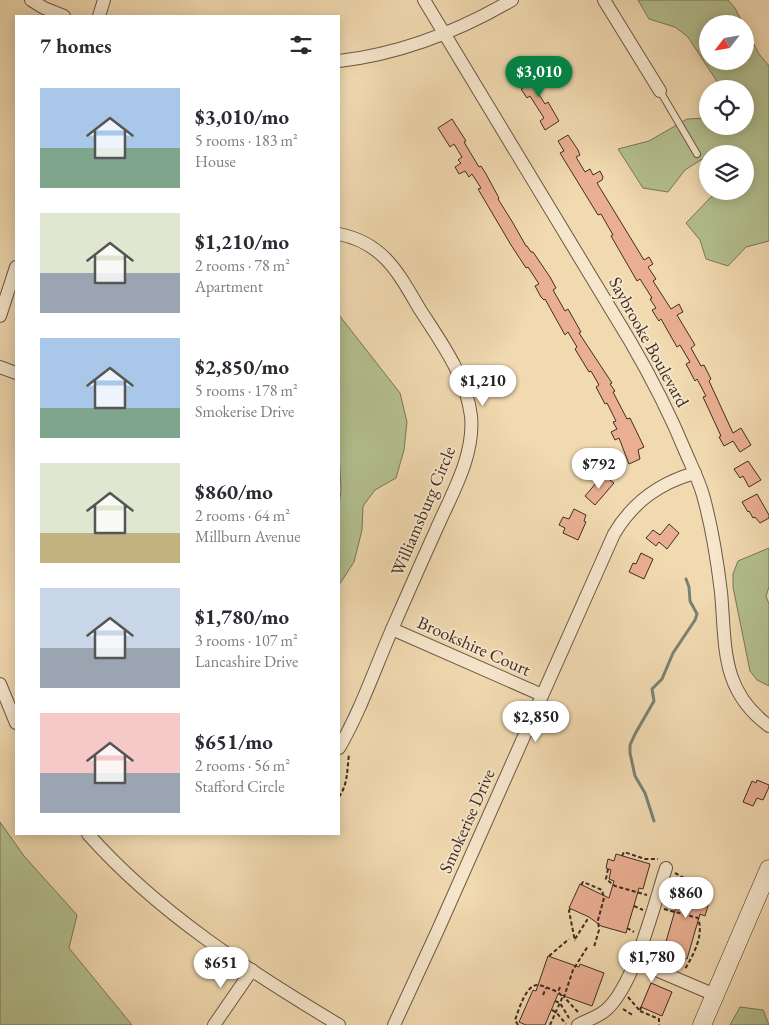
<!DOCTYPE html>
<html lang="en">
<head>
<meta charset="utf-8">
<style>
	body { margin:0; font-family:"EB Garamond",serif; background:#f2f2f3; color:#2b2b33; height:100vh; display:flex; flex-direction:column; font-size:19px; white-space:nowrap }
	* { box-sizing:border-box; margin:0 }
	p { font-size:16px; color:#7c7c81 }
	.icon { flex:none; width:28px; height:28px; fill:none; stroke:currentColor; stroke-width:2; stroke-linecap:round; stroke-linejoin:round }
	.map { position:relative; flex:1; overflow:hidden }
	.side { position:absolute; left:15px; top:15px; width:325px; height:820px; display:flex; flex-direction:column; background:#fff; border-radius:0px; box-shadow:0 2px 12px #0003 }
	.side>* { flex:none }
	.needle { width:32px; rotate:239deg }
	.fabs { position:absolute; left:699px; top:15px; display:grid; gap:10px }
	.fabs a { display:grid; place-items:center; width:55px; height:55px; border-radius:50%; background:#fff; box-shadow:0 2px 12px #0003; font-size:25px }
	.price { position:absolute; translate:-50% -42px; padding:0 11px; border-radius:18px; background:#fff; color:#222; font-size:16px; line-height:32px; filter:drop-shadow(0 1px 2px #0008) }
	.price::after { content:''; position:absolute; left:50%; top:30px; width:15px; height:11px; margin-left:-8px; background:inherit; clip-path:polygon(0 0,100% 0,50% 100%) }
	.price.selected { background:#0b8043; color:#fff }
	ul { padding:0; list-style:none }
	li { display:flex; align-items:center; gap:15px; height:125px; padding:0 25px }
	li span { display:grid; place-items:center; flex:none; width:140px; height:100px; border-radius:0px; color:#555 }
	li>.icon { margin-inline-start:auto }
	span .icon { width:60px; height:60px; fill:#fffc; stroke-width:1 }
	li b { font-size:21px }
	h2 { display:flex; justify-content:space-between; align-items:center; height:60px; padding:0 25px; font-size:21px }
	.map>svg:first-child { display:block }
	.green { fill:#b4c090; stroke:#7a765a }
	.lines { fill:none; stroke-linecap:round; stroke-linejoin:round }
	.stream { stroke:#778275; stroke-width:3 }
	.building { fill:#eaaf92; stroke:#402d23 }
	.service-casing { stroke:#6c5846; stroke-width:8 }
	.minor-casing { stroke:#6c5846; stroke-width:14 }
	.secondary-casing { stroke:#402d23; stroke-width:19 }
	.path { stroke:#402d23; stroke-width:2; stroke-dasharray:4 2.5; stroke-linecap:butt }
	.service { stroke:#f6e6cc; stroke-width:6 }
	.minor { stroke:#f6e6cc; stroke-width:12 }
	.secondary { stroke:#f6e6cc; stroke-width:18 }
	.labels { text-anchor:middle; stroke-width:4; stroke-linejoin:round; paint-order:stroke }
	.street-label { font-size:18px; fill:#402d23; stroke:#f6e6cc }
</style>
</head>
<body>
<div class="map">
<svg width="769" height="1025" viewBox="0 0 769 1025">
	<rect width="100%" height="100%" fill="#f1d9b0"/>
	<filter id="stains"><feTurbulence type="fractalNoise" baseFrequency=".004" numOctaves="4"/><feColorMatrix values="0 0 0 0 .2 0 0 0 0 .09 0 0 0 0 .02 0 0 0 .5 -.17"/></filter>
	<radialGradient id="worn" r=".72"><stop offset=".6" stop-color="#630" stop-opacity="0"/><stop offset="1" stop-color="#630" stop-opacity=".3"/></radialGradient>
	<g class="green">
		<path d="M 638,0 L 728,0 L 735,8 L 743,24 L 708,24 L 708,61 L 745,61 L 745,27 L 759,54 L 769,66 L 769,241 L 746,247 L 728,266 L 706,259 L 700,240 L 686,223 L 713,195 L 719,191 L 745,191 L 745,164 L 747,160 L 745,159 L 745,154 L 736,154 L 723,147 L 712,154 L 708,154 L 707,156 L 685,170 L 668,192 L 643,188 L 618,149 L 649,141 L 687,119 L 707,118 L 708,126 L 745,126 L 745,89 L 722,89 L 688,37 L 675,27 L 649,19 Z"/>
		<path d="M 339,315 L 400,393 L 407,422 L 404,450 L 396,478 L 375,490 L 363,506 L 362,530 L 354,562 L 339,585 L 339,505 L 341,490 L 339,451 Z"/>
		<path d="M 769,548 L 769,587 L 766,596 L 769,604 L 769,686 L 757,680 L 750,671 L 733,587 L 733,574 L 738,561 Z"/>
		<path d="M 0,822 L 24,856 L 77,915 L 69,948 L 132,1025 L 0,1025 Z"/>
		<path d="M 740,1007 L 763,1010 L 769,1025 L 730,1025 Z"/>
	</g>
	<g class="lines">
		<path class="stream" d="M 654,821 L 645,793 L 635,776 L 630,753 L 630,745 L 635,734 L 654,701 L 652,689 L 662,679 L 673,653 L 695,620 L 697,614 L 690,601 L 689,587 L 686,579"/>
	</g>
	<g class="building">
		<path d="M 534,66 L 545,83 L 535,88 L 545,104 L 548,102 L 559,121 L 545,130 L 540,121 L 544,118 L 530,96 L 527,98 L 521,89 L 530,84 L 523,73 Z"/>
		<path d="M 452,119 L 466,141 L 464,142 L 479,167 L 481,166 L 486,174 L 499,198 L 498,199 L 513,223 L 526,246 L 527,246 L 531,252 L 533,252 L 550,277 L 556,288 L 553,290 L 565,311 L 568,309 L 581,332 L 579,333 L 612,383 L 610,384 L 615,391 L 613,392 L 627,419 L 630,418 L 644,447 L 638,450 L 640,459 L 629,464 L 619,438 L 615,440 L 611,432 L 617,429 L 613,422 L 616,421 L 607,403 L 605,404 L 596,387 L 599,385 L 591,371 L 589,372 L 575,349 L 577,347 L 568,332 L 565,335 L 545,299 L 544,300 L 541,297 L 535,286 L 539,284 L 528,267 L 526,268 L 511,245 L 478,189 L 481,188 L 472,174 L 469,177 L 465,171 L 459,174 L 455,167 L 461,163 L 458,160 L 462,157 L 454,144 L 450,147 L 438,128 Z"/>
		<path d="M 568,135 L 578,150 L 580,155 L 576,157 L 585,172 L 590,169 L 593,175 L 600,171 L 603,177 L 602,180 L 597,183 L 644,260 L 649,257 L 653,264 L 648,267 L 656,279 L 653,281 L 671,309 L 679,304 L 683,312 L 677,315 L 695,345 L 691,348 L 701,366 L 704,365 L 711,379 L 709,381 L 733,433 L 741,428 L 751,445 L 740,452 L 733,441 L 724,446 L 719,437 L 721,436 L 703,397 L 706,396 L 697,379 L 695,381 L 686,364 L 690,362 L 680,345 L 677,347 L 661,319 L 659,321 L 655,315 L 652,310 L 656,308 L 650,299 L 652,298 L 640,279 L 637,281 L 611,236 L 613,235 L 601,214 L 598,215 L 560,153 L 564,151 L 558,141 Z"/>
		<path d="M 748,461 L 761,480 L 749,487 L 743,476 L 740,478 L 734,469 Z"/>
		<path d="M 603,475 L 614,483 L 595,505 L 585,496 Z"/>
		<path d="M 757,494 L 769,515 L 769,518 L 760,523 L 755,517 L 753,518 L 749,511 L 748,512 L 742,502 Z"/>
		<path d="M 574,509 L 586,515 L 584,521 L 586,522 L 578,540 L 563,533 L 565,528 L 559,525 L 563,517 L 569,519 Z"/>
		<path d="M 669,524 L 679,533 L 667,549 L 659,542 L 656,546 L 646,538 L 653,530 L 660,535 Z"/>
		<path d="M 641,553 L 653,559 L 644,579 L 629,572 L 633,563 L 636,564 Z"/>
		<path d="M 757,780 L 769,785 L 769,787 L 763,800 L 757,798 L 753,806 L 743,802 L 752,781 L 756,783 Z"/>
		<path d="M 616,854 L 650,864 L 643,889 L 639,888 L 626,933 L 601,926 L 589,917 L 569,908 L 580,884 L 609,898 L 614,881 L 609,879 L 611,870 L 606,868 L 608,859 L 614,861 Z"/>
		<path d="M 680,882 L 712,892 L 705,916 L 700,914 L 687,959 L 663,952 L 676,907 L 672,906 Z"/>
		<path d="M 548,956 L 579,967 L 580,964 L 604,973 L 592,1006 L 558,994 L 545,1025 L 526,1025 L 519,1022 L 533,990 L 536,991 Z"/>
		<path d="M 651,983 L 672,992 L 662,1016 L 641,1007 Z"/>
	</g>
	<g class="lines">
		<defs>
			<path id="service" d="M 660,91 L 697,154"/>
			<g id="minor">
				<path d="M 31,0 L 44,8 L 64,16"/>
				<path d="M 424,0 L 630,341 C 651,377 670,414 686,453 C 692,467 699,481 703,495 C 712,527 717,559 721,592 C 726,646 720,690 769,726"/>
				<path d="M 604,0 L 660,91"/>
				<path d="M 99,16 L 104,0"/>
				<path d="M 339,61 C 400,54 459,31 512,0"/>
				<path d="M 339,234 C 383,243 398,272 419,308 C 440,341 466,375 471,416 C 475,456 451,495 436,530 C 421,563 407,595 393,627 C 375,668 361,710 339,748"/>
				<path d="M 0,316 L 16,267"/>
				<path d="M 0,367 L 16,373"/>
				<path d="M 392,629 L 542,695"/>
				<path d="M 0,684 L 16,723"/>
				<path d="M 88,834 C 158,913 249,971 339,1025"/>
				<path d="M 635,961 L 715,995"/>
				<path d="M 214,1025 L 252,970"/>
				<path d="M 394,1025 L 437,932 L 614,534 C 633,502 659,483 695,473"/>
				<path d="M 578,1025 C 587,1020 598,1017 606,1010 C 634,986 654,905 666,868"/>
			</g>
			<path id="secondary" d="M 702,1025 L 769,869"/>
		</defs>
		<use href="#service" class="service-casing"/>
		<use href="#minor" class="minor-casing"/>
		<use href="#secondary" class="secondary-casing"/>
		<g class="path">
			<path d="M 339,797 C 348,784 347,770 349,754"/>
			<path d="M 622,856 L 624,852 L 645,859 L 658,859"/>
			<path d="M 608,869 L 606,879 L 615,886 L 647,895"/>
			<path d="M 675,873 L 686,879 L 708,885 L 707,890"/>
			<path d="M 581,885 L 583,882 L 602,890 L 604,898 L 598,920 L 599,930 L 594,947"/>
			<path d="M 634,906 L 643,910"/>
			<path d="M 570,909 L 569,911 L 575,941"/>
			<path d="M 664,909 L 698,918 C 704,935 694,954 685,969"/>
			<path d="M 627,928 L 634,932"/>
			<path d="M 575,939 L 589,917"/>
			<path d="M 549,956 L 569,939"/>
			<path d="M 560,987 L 558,992 L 562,996"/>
			<path d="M 543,995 L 546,988"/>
			<path d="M 628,997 L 640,1011 L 641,1007"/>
			<path d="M 555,1001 L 560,1003 L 569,1018"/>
			<path d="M 623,1009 L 634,1016"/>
			<path d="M 552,1010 L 556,1012 L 566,1024"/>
			<path d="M 640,1011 L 659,1019 L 659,1025"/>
			<path d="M 578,1012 L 564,997 L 573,970 L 588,946"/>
			<path d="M 518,1025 L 515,1020 C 519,1010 526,983 539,985 C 545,986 552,990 558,992"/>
			<path d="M 550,1025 L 563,996"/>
		</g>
		<use href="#service" class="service"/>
		<use href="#minor" class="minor"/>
		<use href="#secondary" class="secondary"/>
	</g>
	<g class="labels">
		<g class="street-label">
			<text transform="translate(649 342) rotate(61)" y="6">Saybrooke Boulevard</text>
			<text transform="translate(423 511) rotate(-67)" y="6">Williamsburg Circle</text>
			<text transform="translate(474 646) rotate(24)" y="6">Brookshire Court</text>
			<text transform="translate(467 821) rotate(-66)" y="6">Smokerise Drive</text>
		</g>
	</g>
	<rect width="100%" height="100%" filter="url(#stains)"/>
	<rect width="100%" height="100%" fill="url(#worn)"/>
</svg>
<div class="fabs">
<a><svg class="needle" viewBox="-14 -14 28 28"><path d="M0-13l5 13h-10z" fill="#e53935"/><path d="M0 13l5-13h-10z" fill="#7c7c81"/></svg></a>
<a><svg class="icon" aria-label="locate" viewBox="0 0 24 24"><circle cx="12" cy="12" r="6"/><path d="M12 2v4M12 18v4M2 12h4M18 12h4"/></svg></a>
<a><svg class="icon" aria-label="layers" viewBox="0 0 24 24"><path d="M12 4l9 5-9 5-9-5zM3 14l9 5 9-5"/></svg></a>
</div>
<b class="price selected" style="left:539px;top:98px">$3,010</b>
<b class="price" style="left:483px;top:407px">$1,210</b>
<b class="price" style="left:599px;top:490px">$792</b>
<b class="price" style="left:536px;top:743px">$2,850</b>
<b class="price" style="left:686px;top:919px">$860</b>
<b class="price" style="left:652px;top:983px">$1,780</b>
<b class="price" style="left:221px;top:989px">$651</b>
<section class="side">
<h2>7 homes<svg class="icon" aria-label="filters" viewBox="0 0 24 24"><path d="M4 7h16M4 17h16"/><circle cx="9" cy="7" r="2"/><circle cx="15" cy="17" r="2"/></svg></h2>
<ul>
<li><span style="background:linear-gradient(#a9c7e8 60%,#7fa58c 0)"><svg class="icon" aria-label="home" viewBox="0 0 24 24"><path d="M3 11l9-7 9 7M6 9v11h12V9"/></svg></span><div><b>$3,010/mo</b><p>5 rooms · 183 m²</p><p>House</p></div></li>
<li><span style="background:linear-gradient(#dfe7d0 60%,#9aa5b1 0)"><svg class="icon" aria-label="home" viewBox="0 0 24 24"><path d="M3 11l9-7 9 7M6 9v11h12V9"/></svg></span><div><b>$1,210/mo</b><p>2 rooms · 78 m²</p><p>Apartment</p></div></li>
<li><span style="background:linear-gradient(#a9c7e8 70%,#7fa58c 0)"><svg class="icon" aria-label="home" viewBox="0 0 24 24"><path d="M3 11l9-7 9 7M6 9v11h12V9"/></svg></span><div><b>$2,850/mo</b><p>5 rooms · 178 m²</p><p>Smokerise Drive</p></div></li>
<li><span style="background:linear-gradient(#dfe7d0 70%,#c2b280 0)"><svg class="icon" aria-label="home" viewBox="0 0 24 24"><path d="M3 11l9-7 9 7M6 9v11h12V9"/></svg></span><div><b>$860/mo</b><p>2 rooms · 64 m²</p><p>Millburn Avenue</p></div></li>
<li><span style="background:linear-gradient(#c9d6e8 60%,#9aa5b1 0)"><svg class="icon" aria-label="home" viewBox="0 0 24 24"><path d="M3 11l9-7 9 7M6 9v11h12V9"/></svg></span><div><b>$1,780/mo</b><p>3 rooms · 107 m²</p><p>Lancashire Drive</p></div></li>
<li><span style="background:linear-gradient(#f6c9c9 60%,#9aa5b1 0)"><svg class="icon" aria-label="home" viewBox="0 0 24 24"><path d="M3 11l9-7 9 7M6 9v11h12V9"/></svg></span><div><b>$651/mo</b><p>2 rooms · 56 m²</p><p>Stafford Circle</p></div></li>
</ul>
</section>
</div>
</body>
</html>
